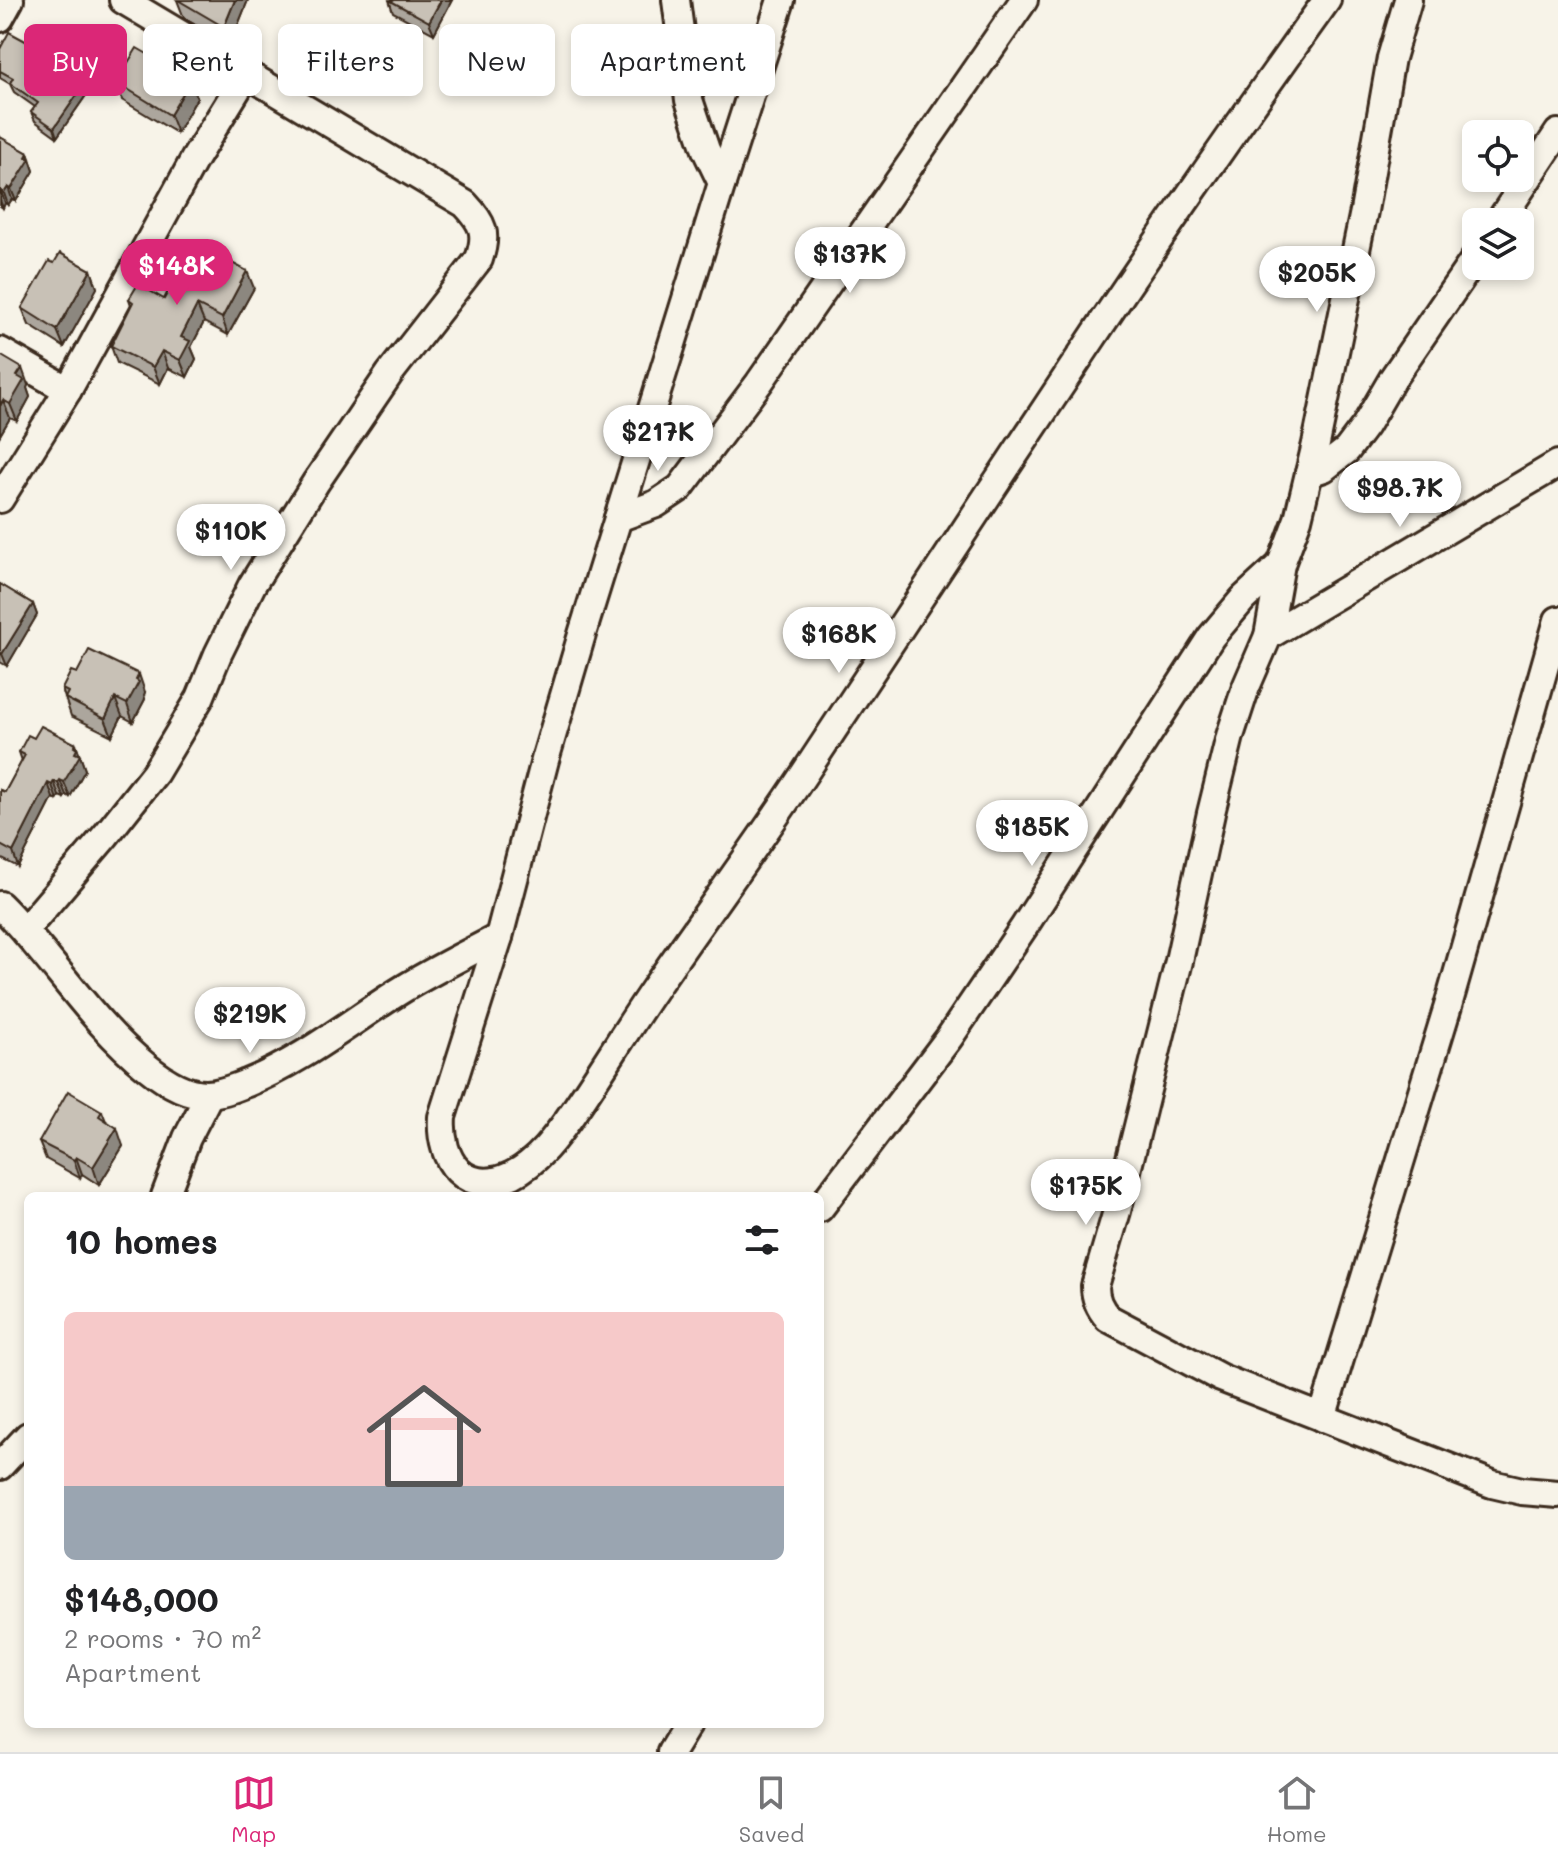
<!DOCTYPE html>
<html lang="en">
<head>
<meta charset="utf-8">
<style>
	body { margin:0; font-family:Mali,sans-serif; background:#f6f6f6; color:#202124; height:100vh; display:flex; flex-direction:column; font-size:30px; white-space:nowrap }
	* { box-sizing:border-box; margin:0 }
	p { font-size:26px; color:#757577 }
	.icon { flex:none; width:44px; height:44px; fill:none; stroke:currentColor; stroke-width:2; stroke-linecap:round; stroke-linejoin:round }
	.map { position:relative; flex:1; overflow:hidden }
	.side { position:absolute; left:24px; top:1192px; width:800px; height:536px; display:flex; flex-direction:column; background:#fff; border-radius:12px; box-shadow:0 4px 12px #0003 }
	.side>* { flex:none }
	.guide { position:absolute; left:24px; top:24px; width:800px; height:72px; display:flex; gap:16px }
	.controls { position:absolute; left:1462px; top:120px; display:grid; gap:16px }
	.controls a { display:grid; place-items:center; width:72px; height:72px; border-radius:12px; background:#fff; box-shadow:0 4px 12px #0003; font-size:40px }
	.price { position:absolute; translate:-50% -68px; padding:0 18px; border-radius:28px; background:#fff; color:#222; font-size:26px; line-height:52px; filter:drop-shadow(0 2px 4px #0008) }
	.price::after { content:''; position:absolute; left:50%; top:48px; width:24px; height:18px; margin-left:-12px; background:inherit; clip-path:polygon(0 0,100% 0,50% 100%) }
	.price.current { background:#db2777; color:#fff }
	ul { padding:0; list-style:none }
	li { display:grid; align-content:center; gap:16px; height:424px; padding:0 40px }
	li+li { border-top:2px solid #e0e0e0 }
	li span { display:grid; place-items:center; height:248px; border-radius:12px; color:#555 }
	li>.icon { margin-inline-start:auto }
	span .icon { width:144px; height:144px; fill:#fffc; stroke-width:1 }
	li b { font-size:34px }
	h2 { display:flex; justify-content:space-between; align-items:center; height:96px; padding:0 40px; font-size:34px }
	.chip { padding:0 28px; border-radius:12px; background:#fff; box-shadow:0 4px 12px #0003; font-size:28px; line-height:72px }
	.chip.current { background:#db2777; color:#fff }
	.tab-bar { display:flex; justify-content:space-around; align-items:center; height:112px; border-top:2px solid #e0e0e0; background:#fff; font-size:22px; color:#757577 }
	.tab-bar a { display:grid; justify-items:center; gap:4px }
	.tab-bar .current { color:#db2777 }
	.map>svg:first-child { display:block }
	.lines { fill:none; stroke-linecap:round; stroke-linejoin:round }
	.minor-casing { stroke:#3b2a1e; stroke-width:32 }
	.minor { stroke:#f7f3e8; stroke-width:26 }
	.wall { fill:#aca69d; stroke:#3b2a1e; stroke-width:2 }
	.shaded-wall { fill:#8c877f; stroke:#3b2a1e; stroke-width:2 }
	.building { fill:#c8c1b6; stroke:#3b2a1e; stroke-width:2 }
</style>
</head>
<body>
<div class="map">
<svg width="1558" height="1752" viewBox="0 0 1558 1752">
	<rect width="100%" height="100%" fill="#f7f3e8"/>
	<filter id="ink" filterUnits="userSpaceOnUse"><feTurbulence type="fractalNoise" baseFrequency=".0125" numOctaves="2"/><feDisplacementMap in="SourceGraphic" scale="16" xChannelSelector="R" yChannelSelector="G"/><feConvolveMatrix kernelMatrix="1 2 1 2 8 2 1 2 1" color-interpolation-filters="sRGB"/></filter>
	<g filter="url(#ink)">
		<g class="lines">
			<defs>
				<g id="minor">
					<path d="M 676,0 L 689,100 L 706,150 L 722,183"/>
					<path d="M 781,0 L 722,183 L 583,631 L 545,760 L 499,937 L 442,1117 C 439,1161 465,1197 512,1175 C 538,1162 556,1137 572,1114 C 601,1072 628,1027 657,985 C 706,914 757,845 804,774 C 898,633 989,492 1083,352 C 1162,233 1244,116 1327,0"/>
					<path d="M 1408,0 L 1391,58 L 1364,211 L 1316,444 L 1298,519 L 1281,564 L 1268,636 L 1246,687 L 1230,736 L 1211,813 L 1179,961 L 1117,1211 L 1095,1286 C 1095,1299 1099,1308 1108,1318 L 1221,1378 L 1492,1484 L 1522,1491 L 1558,1494"/>
					<path d="M 0,18 L 10,0"/>
					<path d="M 1499,222 L 1558,133"/>
					<path d="M 0,351 L 68,390"/>
					<path d="M 1309,473 L 1324,468 L 1347,450 L 1365,426 L 1393,378 L 1476,257"/>
					<path d="M 0,499 L 68,390 L 195,158 L 246,75"/>
					<path d="M 618,518 L 656,504 L 680,488 L 759,383 L 1024,0"/>
					<path d="M 1268,636 L 1558,464"/>
					<path d="M 0,905 C 52,956 90,1022 147,1067 C 163,1080 184,1094 206,1094 C 220,1094 234,1088 247,1083 C 304,1060 351,1021 403,989 C 434,970 467,954 499,937"/>
					<path d="M 25,930 L 106,835 L 155,773 L 200,698 L 218,654 L 252,585 L 316,482 L 390,373 L 479,259 C 488,233 483,223 465,204 L 123,0"/>
					<path d="M 165,1196 L 187,1138 L 209,1095"/>
					<path d="M 820,1208 L 949,1038 L 1024,927 L 1211,637 L 1243,599 L 1281,564"/>
					<path d="M 1322,1418 L 1448,1006 L 1558,620"/>
					<path d="M 0,1466 L 28,1436"/>
					<path d="M 671,1752 L 688,1724"/>
				</g>
			</defs>
			<use href="#minor" class="minor-casing"/>
			<use href="#minor" class="minor"/>
		</g>
		<g class="wall">
			<path d="M 177,0 L 248,0 L 230,45 L 184,18 Z"/>
			<path d="M 389,0 L 452,0 L 434,34 L 393,12 Z"/>
			<path d="M 31,44 L 34,53 L 33,55 L 54,71 L 80,77 L 80,78 L 89,91 L 57,137 L 35,121 L 31,112 L 35,107 L 14,92 L 10,84 L 0,78 L 0,49 Z"/>
			<path d="M 176,71 L 197,98 L 177,133 L 122,100 L 116,82 Z"/>
			<path d="M 0,137 L 28,153 L 34,171 L 16,201 L 12,199 L 8,205 L 5,203 L 3,208 L 0,206 Z"/>
			<path d="M 54,263 L 91,270 L 97,288 L 64,347 L 29,325 L 22,308 Z"/>
			<path d="M 254,288 L 228,335 L 204,322 L 191,347 L 196,359 L 187,377 L 168,368 L 160,384 L 117,363 L 111,346 L 131,305 L 129,299 L 164,299 Z"/>
			<path d="M 0,355 L 28,385 L 27,388 L 30,397 L 17,421 L 10,418 L 0,435 Z"/>
			<path d="M 0,584 L 33,604 L 37,615 L 7,666 L 0,662 Z"/>
			<path d="M 77,673 L 145,692 L 144,695 L 145,699 L 133,722 L 122,716 L 112,736 L 71,716 L 62,689 Z"/>
			<path d="M 34,738 L 76,744 L 85,770 L 70,797 L 66,795 L 64,798 L 59,796 L 57,800 L 53,798 L 18,867 L 0,858 L 0,790 L 5,792 L 22,761 L 19,752 Z"/>
			<path d="M 102,1111 L 106,1121 L 123,1146 L 99,1185 L 82,1174 L 80,1178 L 46,1159 L 39,1142 Z"/>
		</g>
		<g class="shaded-wall">
			<path d="M 235,0 L 248,0 L 230,45 L 224,27 Z"/>
			<path d="M 441,0 L 452,0 L 434,34 L 429,22 Z"/>
			<path d="M 31,44 L 34,53 L 30,60 L 27,51 Z"/>
			<path d="M 170,57 L 177,74 L 166,65 Z"/>
			<path d="M 77,68 L 80,77 L 76,83 L 73,74 Z"/>
			<path d="M 191,80 L 197,98 L 177,133 L 170,115 Z"/>
			<path d="M 86,82 L 89,91 L 57,137 L 54,128 Z"/>
			<path d="M 28,153 L 34,171 L 16,201 L 11,189 Z"/>
			<path d="M 8,187 L 12,199 L 8,205 L 4,193 Z"/>
			<path d="M 1,191 L 5,203 L 3,208 L 0,200 Z"/>
			<path d="M 91,270 L 97,288 L 64,347 L 57,330 Z"/>
			<path d="M 247,271 L 254,288 L 228,335 L 222,318 Z"/>
			<path d="M 197,305 L 204,322 L 191,347 L 196,359 L 187,377 L 180,360 L 181,337 Z"/>
			<path d="M 162,351 L 168,368 L 160,384 L 153,367 Z"/>
			<path d="M 22,368 L 28,385 L 27,388 L 30,397 L 17,421 L 10,404 L 17,376 Z"/>
			<path d="M 3,400 L 10,418 L 0,435 L 0,406 Z"/>
			<path d="M 33,604 L 37,615 L 7,666 L 2,654 Z"/>
			<path d="M 139,674 L 145,692 L 144,695 L 145,699 L 133,722 L 127,704 Z"/>
			<path d="M 115,698 L 122,716 L 112,736 L 105,719 Z"/>
			<path d="M 76,744 L 85,770 L 70,797 L 64,782 Z"/>
			<path d="M 60,780 L 66,795 L 64,798 L 58,783 Z"/>
			<path d="M 54,781 L 59,796 L 57,800 L 52,785 Z"/>
			<path d="M 48,783 L 53,798 L 18,867 L 13,852 Z"/>
			<path d="M 117,1128 L 123,1146 L 99,1185 L 93,1167 Z"/>
			<path d="M 76,1157 L 82,1174 L 80,1178 L 74,1160 Z"/>
		</g>
		<g class="building">
			<path d="M 178,0 L 235,0 L 224,27 Z"/>
			<path d="M 389,0 L 441,0 L 429,22 Z"/>
			<path d="M 9,32 L 31,44 L 27,51 L 54,71 L 63,58 L 77,68 L 73,74 L 86,82 L 54,128 L 31,112 L 38,103 L 10,83 L 13,78 L 0,71 L 0,49 Z"/>
			<path d="M 137,48 L 151,56 L 156,48 L 170,57 L 166,65 L 191,80 L 170,115 L 116,82 Z"/>
			<path d="M 0,137 L 28,153 L 26,157 L 30,159 L 11,189 L 8,187 L 4,193 L 1,191 L 0,193 Z"/>
			<path d="M 194,243 L 247,271 L 222,318 L 197,305 L 181,337 L 190,341 L 180,360 L 162,351 L 153,367 L 111,346 L 133,302 L 129,299 L 138,284 L 164,299 Z"/>
			<path d="M 60,253 L 91,270 L 57,330 L 22,308 L 49,261 L 54,263 Z"/>
			<path d="M 0,355 L 22,368 L 17,376 L 24,380 L 10,404 L 3,400 L 0,406 Z"/>
			<path d="M 0,584 L 33,604 L 2,654 L 0,652 Z"/>
			<path d="M 89,650 L 139,674 L 136,680 L 139,682 L 127,704 L 115,698 L 105,719 L 65,698 L 68,692 L 62,689 L 71,671 L 77,673 Z"/>
			<path d="M 41,726 L 76,744 L 74,747 L 77,749 L 75,753 L 80,755 L 64,782 L 60,780 L 58,783 L 54,781 L 52,785 L 48,783 L 13,852 L 0,845 L 0,790 L 5,792 L 25,755 L 19,752 L 28,735 L 34,738 Z"/>
			<path d="M 68,1091 L 102,1111 L 99,1116 L 117,1128 L 93,1167 L 76,1157 L 74,1160 L 39,1142 Z"/>
		</g>
	</g>
</svg>
<div class="controls">
<a><svg class="icon" aria-label="locate" viewBox="0 0 24 24"><circle cx="12" cy="12" r="6"/><path d="M12 2v4M12 18v4M2 12h4M18 12h4"/></svg></a>
<a><svg class="icon" aria-label="layers" viewBox="0 0 24 24"><path d="M12 4l9 5-9 5-9-5zM3 14l9 5 9-5"/></svg></a>
</div>
<b class="price" style="left:850px;top:295px">$137K</b>
<b class="price current" style="left:177px;top:307px">$148K</b>
<b class="price" style="left:1317px;top:314px">$205K</b>
<b class="price" style="left:658px;top:473px">$217K</b>
<b class="price" style="left:1400px;top:529px">$98.7K</b>
<b class="price" style="left:231px;top:572px">$110K</b>
<b class="price" style="left:839px;top:675px">$168K</b>
<b class="price" style="left:1032px;top:868px">$185K</b>
<b class="price" style="left:250px;top:1055px">$219K</b>
<b class="price" style="left:1086px;top:1227px">$175K</b>
<div class="guide">
<a class="chip current">Buy</a>
<a class="chip">Rent</a>
<a class="chip">Filters</a>
<a class="chip">New</a>
<a class="chip">Apartment</a>
</div>
<section class="side">
<h2>10 homes<svg class="icon" aria-label="filters" viewBox="0 0 24 24"><path d="M4 7h16M4 17h16"/><circle cx="9" cy="7" r="2"/><circle cx="15" cy="17" r="2"/></svg></h2>
<ul>
<li><span style="background:linear-gradient(#f6c9c9 70%,#9aa5b1 0)"><svg class="icon" aria-label="home" viewBox="0 0 24 24"><path d="M3 11l9-7 9 7M6 9v11h12V9"/></svg></span><div><b>$148,000</b><p>2 rooms · 70 m²</p><p>Apartment</p></div></li>
</ul>
</section>
</div>
<nav class="tab-bar">
<a class="current"><svg class="icon" aria-label="map" viewBox="0 0 24 24"><path d="M3 6l6-2 6 2 6-2v14l-6 2-6-2-6 2zM9 4v14M15 6v14"/></svg>Map</a>
<a><svg class="icon" aria-label="saved" viewBox="0 0 24 24"><path d="M7 4h10v16l-5-4-5 4z"/></svg>Saved</a>
<a><svg class="icon" aria-label="home" viewBox="0 0 24 24"><path d="M3 11l9-7 9 7M6 9v11h12V9"/></svg>Home</a>
</nav>
</body>
</html>
